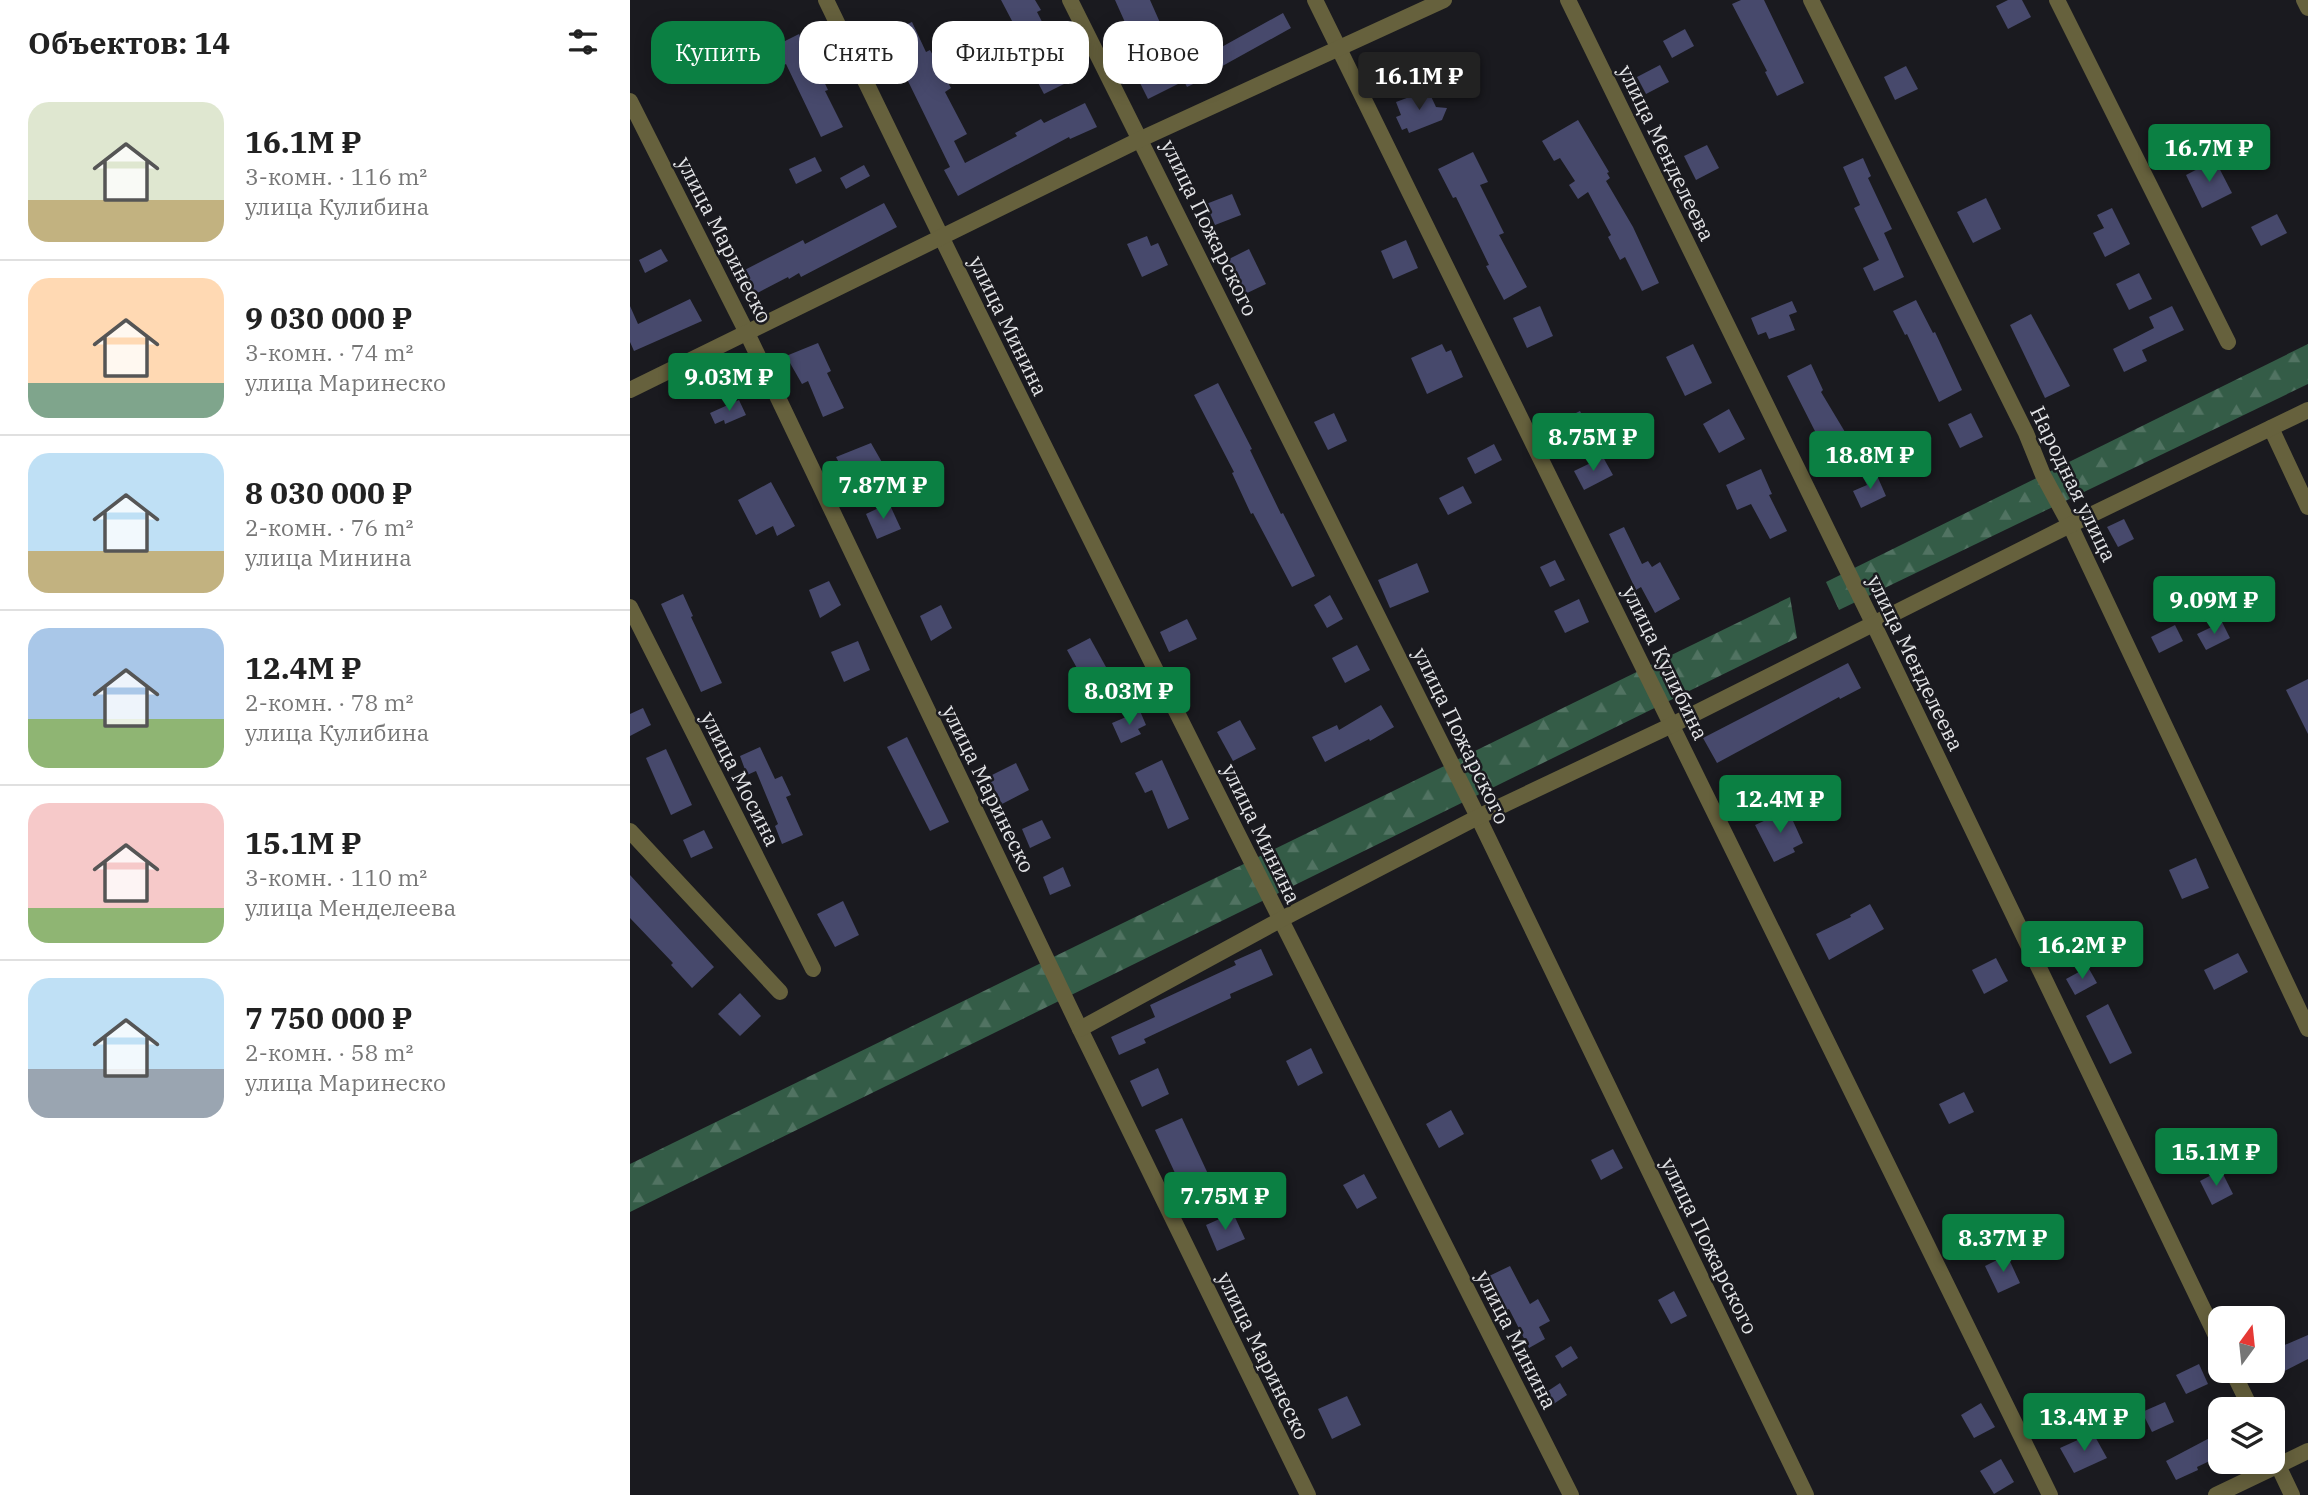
<!DOCTYPE html>
<html lang="ru">
<head>
<meta charset="utf-8">
<style>
	body { margin:0; font-family:"IBM Plex Serif",serif; background:#f6f6f6; color:#222; height:100vh; display:flex; flex-direction:column; font-size:26px; white-space:nowrap }
	* { box-sizing:border-box; margin:0 }
	p { font-size:23px; color:#767676 }
	.icon { flex:none; width:38px; height:38px; fill:none; stroke:currentColor; stroke-width:2; stroke-linecap:round; stroke-linejoin:round }
	.map { position:relative; flex:1; overflow:hidden }
	.drawer { display:flex; flex-direction:column; background:#fff; width:630px }
	.drawer>* { flex:none }
	.guide { position:absolute; left:21px; top:21px; width:665px; height:63px; display:flex; gap:14px }
	.needle { width:46px; rotate:15deg }
	.fabs { position:absolute; left:1578px; top:1306px; display:grid; gap:14px }
	.fabs a { display:grid; place-items:center; width:77px; height:77px; border-radius:14px; background:#fff; box-shadow:0 4px 18px #0003; font-size:35px }
	.price { position:absolute; translate:-50% -60px; padding:0 16px; border-radius:7px; background:#0b8043; color:#fff; font-size:23px; line-height:46px; filter:drop-shadow(0 2px 4px #0008) }
	.price::after { content:''; position:absolute; left:50%; top:42px; width:21px; height:16px; margin-left:-10px; background:inherit; clip-path:polygon(0 0,100% 0,50% 100%) }
	.price.active { background:#222; color:#fff }
	ul { padding:0; list-style:none }
	li { display:flex; align-items:center; gap:21px; height:175px; padding:0 28px }
	li+li { border-top:2px solid #e0e0e0 }
	li span { display:grid; place-items:center; flex:none; width:196px; height:140px; border-radius:21px; color:#555 }
	li>.icon { margin-inline-start:auto }
	span .icon { width:84px; height:84px; fill:#fffc; stroke-width:1 }
	li b { font-size:30px }
	h2 { display:flex; justify-content:space-between; align-items:center; height:84px; padding:0 28px; font-size:30px }
	.tag { padding:0 24px; border-radius:21px; background:#fff; box-shadow:0 4px 18px #0003; font-size:24px; line-height:63px }
	.tag.active { background:#0b8043; color:#fff }
	main { display:flex; flex:1; min-height:0 }
	.map>svg:first-child { display:block }
	.forest { fill:url(#forest-firs) }
	.building { fill:#47496c }
	.lines { fill:none; stroke-linecap:round; stroke-linejoin:round }
	.minor { stroke:#66613d; stroke-width:16 }
	.labels { text-anchor:middle; stroke-width:5; stroke-linejoin:round; paint-order:stroke }
	.street-label { font-size:21px; fill:#e3e4e7; stroke:#1a1a1f }
</style>
</head>
<body>
<main>
<section class="drawer">
<h2>Объектов: 14<svg class="icon" aria-label="filters" viewBox="0 0 24 24"><path d="M4 7h16M4 17h16"/><circle cx="9" cy="7" r="2"/><circle cx="15" cy="17" r="2"/></svg></h2>
<ul>
<li><span style="background:linear-gradient(#dfe7d0 70%,#c2b280 0)"><svg class="icon" aria-label="home" viewBox="0 0 24 24"><path d="M3 11l9-7 9 7M6 9v11h12V9"/></svg></span><div><b>16.1M ₽</b><p>3-комн. · 116 m²</p><p>улица Кулибина</p></div></li>
<li><span style="background:linear-gradient(#ffd9b3 75%,#7fa58c 0)"><svg class="icon" aria-label="home" viewBox="0 0 24 24"><path d="M3 11l9-7 9 7M6 9v11h12V9"/></svg></span><div><b>9 030 000 ₽</b><p>3-комн. · 74 m²</p><p>улица Маринеско</p></div></li>
<li><span style="background:linear-gradient(#bfe0f5 70%,#c2b280 0)"><svg class="icon" aria-label="home" viewBox="0 0 24 24"><path d="M3 11l9-7 9 7M6 9v11h12V9"/></svg></span><div><b>8 030 000 ₽</b><p>2-комн. · 76 m²</p><p>улица Минина</p></div></li>
<li><span style="background:linear-gradient(#a9c7e8 65%,#8fb573 0)"><svg class="icon" aria-label="home" viewBox="0 0 24 24"><path d="M3 11l9-7 9 7M6 9v11h12V9"/></svg></span><div><b>12.4M ₽</b><p>2-комн. · 78 m²</p><p>улица Кулибина</p></div></li>
<li><span style="background:linear-gradient(#f6c9c9 75%,#8fb573 0)"><svg class="icon" aria-label="home" viewBox="0 0 24 24"><path d="M3 11l9-7 9 7M6 9v11h12V9"/></svg></span><div><b>15.1M ₽</b><p>3-комн. · 110 m²</p><p>улица Менделеева</p></div></li>
<li><span style="background:linear-gradient(#bfe0f5 65%,#9aa5b1 0)"><svg class="icon" aria-label="home" viewBox="0 0 24 24"><path d="M3 11l9-7 9 7M6 9v11h12V9"/></svg></span><div><b>7 750 000 ₽</b><p>2-комн. · 58 m²</p><p>улица Маринеско</p></div></li>
</ul>
</section>
<div class="map">
<svg width="1678" height="1495" viewBox="0 0 1678 1495">
	<defs>
		<pattern id="forest-firs" width="22" height="20" patternUnits="userSpaceOnUse" patternTransform="scale(1.75)"><rect width="22" height="20" fill="#345c47"/><path d="M5 1l3.5 6h-7zM16 11l3.5 6h-7z" fill="#517362"/></pattern>
	</defs>
	<rect width="100%" height="100%" fill="#1a1a1f"/>
	<g class="forest">
		<path d="M 1678,344 L 1678,384 L 1209,610 L 1196,582 Z"/>
		<path d="M 1160,597 L 1167,638 L 0,1212 L 0,1164 Z"/>
	</g>
	<g class="building">
		<path d="M 371,0 L 405,0 L 411,10 L 407,12 L 442,80 L 414,94 L 385,39 L 390,36 Z"/>
		<path d="M 485,0 L 520,0 L 543,52 L 554,47 L 557,54 L 575,45 L 579,54 L 653,13 L 661,28 L 587,69 L 588,72 L 557,87 L 554,81 L 518,99 L 500,63 L 511,58 Z"/>
		<path d="M 1111,0 L 1134,0 L 1174,83 L 1147,96 L 1135,72 L 1137,71 L 1102,4 Z"/>
		<path d="M 1378,0 L 1392,0 L 1401,17 L 1378,29 L 1366,6 Z"/>
		<path d="M 282,22 L 296,52 L 300,50 L 321,88 L 315,92 L 337,134 L 324,141 L 335,163 L 387,136 L 385,133 L 411,119 L 414,123 L 455,103 L 467,127 L 440,139 L 439,137 L 328,196 L 314,170 L 320,167 L 255,34 Z"/>
		<path d="M 1055,29 L 1064,46 L 1042,58 L 1033,41 Z"/>
		<path d="M 169,34 L 189,71 L 198,90 L 195,91 L 213,127 L 191,137 L 156,64 L 152,66 L 143,47 Z"/>
		<path d="M 1030,65 L 1039,82 L 1016,94 L 1007,77 Z"/>
		<path d="M 1276,66 L 1288,89 L 1265,100 L 1254,77 Z"/>
		<path d="M 798,90 L 806,107 L 817,108 L 812,120 L 779,133 L 777,128 L 772,130 L 766,117 L 771,115 L 766,102 Z"/>
		<path d="M 948,120 L 979,172 L 977,173 L 980,178 L 976,181 L 1003,227 L 1029,283 L 1012,291 L 995,257 L 990,260 L 978,237 L 981,235 L 958,192 L 948,199 L 939,185 L 945,181 L 930,158 L 924,161 L 912,141 Z"/>
		<path d="M 1077,145 L 1089,168 L 1066,180 L 1054,156 Z"/>
		<path d="M 843,152 L 858,182 L 850,185 L 874,233 L 869,235 L 897,287 L 874,300 L 856,266 L 859,265 L 826,197 L 823,198 L 808,169 Z"/>
		<path d="M 185,157 L 192,171 L 166,184 L 159,169 Z"/>
		<path d="M 1233,158 L 1241,176 L 1238,178 L 1262,229 L 1254,233 L 1274,277 L 1244,291 L 1233,268 L 1249,260 L 1224,208 L 1230,205 L 1213,167 Z"/>
		<path d="M 1585,160 L 1602,193 L 1572,208 L 1556,175 Z"/>
		<path d="M 234,165 L 240,176 L 216,189 L 210,178 Z"/>
		<path d="M 602,194 L 611,215 L 585,225 L 576,204 Z"/>
		<path d="M 1356,198 L 1371,229 L 1343,243 L 1327,212 Z"/>
		<path d="M 254,203 L 267,227 L 171,277 L 169,273 L 159,279 L 158,277 L 116,299 L 103,276 L 173,240 L 175,244 Z"/>
		<path d="M 1482,208 L 1500,244 L 1475,257 L 1463,233 L 1474,228 L 1467,215 Z"/>
		<path d="M 1647,214 L 1657,233 L 1631,246 L 1621,227 Z"/>
		<path d="M 517,236 L 521,246 L 528,243 L 538,265 L 512,277 L 497,244 Z"/>
		<path d="M 776,240 L 788,268 L 763,279 L 751,251 Z"/>
		<path d="M 31,249 L 38,261 L 15,273 L 9,260 Z"/>
		<path d="M 619,249 L 636,284 L 613,295 L 595,261 Z"/>
		<path d="M 1509,273 L 1522,299 L 1499,310 L 1486,284 Z"/>
		<path d="M 60,299 L 72,321 L 4,351 L 0,342 L 0,306 L 8,324 Z"/>
		<path d="M 1286,300 L 1303,333 L 1305,332 L 1332,390 L 1309,402 L 1277,334 L 1275,335 L 1263,311 Z"/>
		<path d="M 1162,301 L 1167,312 L 1159,315 L 1165,330 L 1139,339 L 1136,332 L 1128,335 L 1121,318 Z"/>
		<path d="M 910,306 L 923,336 L 897,348 L 883,318 Z"/>
		<path d="M 1542,306 L 1554,330 L 1512,350 L 1517,361 L 1494,372 L 1483,349 L 1524,328 L 1519,317 Z"/>
		<path d="M 1401,314 L 1440,386 L 1415,398 L 1380,325 Z"/>
		<path d="M 188,343 L 201,371 L 197,373 L 214,408 L 193,417 L 178,381 L 172,384 L 156,356 Z"/>
		<path d="M 812,344 L 816,352 L 821,350 L 833,377 L 797,394 L 781,358 Z"/>
		<path d="M 1063,344 L 1082,383 L 1055,396 L 1036,357 Z"/>
		<path d="M 1181,364 L 1193,390 L 1191,392 L 1215,432 L 1192,445 L 1157,376 Z"/>
		<path d="M 588,383 L 622,449 L 620,450 L 651,514 L 653,513 L 685,576 L 662,587 L 623,513 L 621,514 L 602,473 L 604,472 L 564,395 Z"/>
		<path d="M 109,400 L 116,415 L 95,424 L 94,420 L 85,424 L 80,413 Z"/>
		<path d="M 1099,409 L 1115,439 L 1089,453 L 1073,424 Z"/>
		<path d="M 950,411 L 962,435 L 936,448 L 924,424 Z"/>
		<path d="M 704,413 L 717,441 L 698,450 L 684,422 Z"/>
		<path d="M 1341,413 L 1353,437 L 1330,448 L 1318,424 Z"/>
		<path d="M 241,443 L 253,464 L 244,468 L 249,480 L 225,494 L 206,457 Z"/>
		<path d="M 864,444 L 872,460 L 845,474 L 837,458 Z"/>
		<path d="M 973,457 L 983,475 L 954,490 L 944,471 Z"/>
		<path d="M 1131,469 L 1142,494 L 1139,495 L 1157,531 L 1140,539 L 1121,504 L 1107,510 L 1096,485 Z"/>
		<path d="M 1245,471 L 1256,496 L 1231,508 L 1223,491 L 1237,485 L 1233,477 Z"/>
		<path d="M 141,482 L 165,526 L 147,536 L 143,526 L 126,535 L 108,500 Z"/>
		<path d="M 833,486 L 842,503 L 818,515 L 809,498 Z"/>
		<path d="M 259,503 L 271,529 L 247,539 L 236,514 Z"/>
		<path d="M 1494,519 L 1504,539 L 1488,547 L 1477,527 Z"/>
		<path d="M 994,527 L 1012,564 L 1018,561 L 1022,567 L 1030,562 L 1050,599 L 1025,613 L 1011,587 L 1006,590 L 979,534 Z"/>
		<path d="M 925,560 L 935,580 L 920,587 L 910,567 Z"/>
		<path d="M 787,563 L 799,592 L 760,608 L 748,580 Z"/>
		<path d="M 199,581 L 211,605 L 190,618 L 179,590 Z"/>
		<path d="M 53,594 L 63,616 L 61,617 L 92,683 L 71,692 L 31,604 Z"/>
		<path d="M 700,595 L 713,619 L 697,628 L 684,605 Z"/>
		<path d="M 949,599 L 959,622 L 935,633 L 924,611 Z"/>
		<path d="M 311,605 L 322,628 L 301,641 L 290,616 Z"/>
		<path d="M 557,619 L 567,639 L 539,652 L 530,632 Z"/>
		<path d="M 1592,622 L 1600,638 L 1576,650 L 1567,634 Z"/>
		<path d="M 1545,625 L 1553,641 L 1529,653 L 1521,637 Z"/>
		<path d="M 460,638 L 476,667 L 453,679 L 437,650 Z"/>
		<path d="M 228,641 L 240,670 L 214,682 L 201,652 Z"/>
		<path d="M 727,645 L 740,670 L 715,683 L 702,658 Z"/>
		<path d="M 1218,663 L 1231,688 L 1210,699 L 1209,697 L 1087,763 L 1073,738 Z"/>
		<path d="M 1678,679 L 1678,734 L 1656,690 Z"/>
		<path d="M 751,705 L 764,727 L 740,741 L 739,739 L 695,762 L 682,737 L 707,725 L 709,730 Z"/>
		<path d="M 13,708 L 21,725 L 0,736 L 0,714 Z"/>
		<path d="M 510,711 L 516,725 L 508,729 L 511,734 L 491,743 L 482,723 Z"/>
		<path d="M 610,720 L 626,749 L 603,761 L 587,732 Z"/>
		<path d="M 277,737 L 319,822 L 300,831 L 257,747 Z"/>
		<path d="M 130,747 L 145,779 L 152,776 L 161,795 L 156,797 L 173,835 L 152,844 L 145,826 L 148,824 L 126,771 L 117,775 L 110,756 Z"/>
		<path d="M 36,749 L 62,805 L 41,815 L 16,758 Z"/>
		<path d="M 532,760 L 559,819 L 538,829 L 522,790 L 515,793 L 505,773 Z"/>
		<path d="M 386,763 L 399,790 L 372,804 L 358,777 Z"/>
		<path d="M 1158,810 L 1173,843 L 1163,848 L 1165,852 L 1144,862 L 1125,825 Z"/>
		<path d="M 412,820 L 421,838 L 400,848 L 392,829 Z"/>
		<path d="M 74,830 L 83,848 L 61,858 L 53,840 Z"/>
		<path d="M 1566,858 L 1579,888 L 1552,899 L 1539,870 Z"/>
		<path d="M 433,867 L 441,886 L 420,895 L 413,877 Z"/>
		<path d="M 0,875 L 84,967 L 62,988 L 41,965 L 43,963 L 0,918 Z"/>
		<path d="M 213,901 L 229,935 L 205,947 L 187,914 Z"/>
		<path d="M 1240,904 L 1254,929 L 1199,960 L 1186,934 L 1221,917 L 1220,915 Z"/>
		<path d="M 631,949 L 643,975 L 600,994 L 601,998 L 514,1039 L 516,1043 L 489,1055 L 481,1037 L 525,1017 L 520,1005 L 606,965 L 604,961 Z"/>
		<path d="M 1608,953 L 1618,972 L 1584,990 L 1574,970 Z"/>
		<path d="M 1366,958 L 1378,981 L 1354,994 L 1342,970 Z"/>
		<path d="M 1458,967 L 1467,983 L 1445,995 L 1436,979 Z"/>
		<path d="M 110,993 L 131,1016 L 110,1036 L 88,1014 Z"/>
		<path d="M 1478,1004 L 1502,1053 L 1480,1064 L 1456,1016 Z"/>
		<path d="M 681,1048 L 693,1073 L 668,1086 L 656,1061 Z"/>
		<path d="M 528,1068 L 539,1094 L 512,1107 L 500,1081 Z"/>
		<path d="M 1334,1092 L 1344,1112 L 1319,1124 L 1309,1104 Z"/>
		<path d="M 821,1110 L 834,1134 L 809,1148 L 796,1124 Z"/>
		<path d="M 552,1118 L 585,1189 L 558,1201 L 525,1130 Z"/>
		<path d="M 983,1149 L 993,1168 L 971,1180 L 961,1160 Z"/>
		<path d="M 1591,1170 L 1603,1194 L 1582,1205 L 1570,1181 Z"/>
		<path d="M 734,1174 L 747,1198 L 727,1209 L 713,1185 Z"/>
		<path d="M 603,1213 L 615,1239 L 587,1251 L 576,1225 Z"/>
		<path d="M 1377,1255 L 1390,1283 L 1368,1293 L 1355,1266 Z"/>
		<path d="M 880,1266 L 900,1304 L 908,1299 L 920,1321 L 909,1327 L 915,1339 L 899,1348 L 879,1309 L 874,1311 L 857,1277 Z"/>
		<path d="M 1044,1291 L 1057,1316 L 1041,1324 L 1028,1300 Z"/>
		<path d="M 1678,1335 L 1678,1359 L 1643,1377 L 1643,1350 Z"/>
		<path d="M 941,1346 L 948,1358 L 932,1368 L 925,1356 Z"/>
		<path d="M 1569,1364 L 1578,1384 L 1556,1394 L 1546,1375 Z"/>
		<path d="M 930,1383 L 937,1395 L 922,1405 L 915,1393 Z"/>
		<path d="M 717,1396 L 731,1425 L 702,1439 L 688,1409 Z"/>
		<path d="M 1535,1402 L 1544,1422 L 1522,1432 L 1512,1412 Z"/>
		<path d="M 1351,1403 L 1365,1427 L 1344,1438 L 1331,1415 Z"/>
		<path d="M 1591,1432 L 1591,1467 L 1586,1458 L 1567,1467 L 1568,1470 L 1546,1480 L 1536,1461 Z"/>
		<path d="M 1463,1433 L 1477,1458 L 1444,1473 L 1430,1448 Z"/>
		<path d="M 1371,1459 L 1384,1482 L 1364,1494 L 1350,1471 Z"/>
	</g>
	<g class="lines">
		<g class="minor">
			<path d="M 196,0 C 438,501 690,998 941,1495"/>
			<path d="M 440,0 L 848,817 L 1176,1495"/>
			<path d="M 685,0 L 1420,1495"/>
			<path d="M 938,0 L 1244,625 L 1591,1346"/>
			<path d="M 1181,0 L 1396,433 L 1413,475 L 1440,525 L 1678,1029"/>
			<path d="M 1427,0 L 1598,342"/>
			<path d="M 1674,0 L 1678,8"/>
			<path d="M 0,101 L 117,333 L 450,1029 L 678,1495"/>
			<path d="M 0,390 L 511,139 L 814,0"/>
			<path d="M 1641,428 L 1678,507"/>
			<path d="M 0,607 L 183,969"/>
			<path d="M 0,831 L 150,992"/>
			<path d="M 450,1029 L 650,920 L 848,817 L 1042,725 L 1440,525 L 1678,410"/>
			<path d="M 1602,1370 L 1621,1409"/>
			<path d="M 1644,1457 L 1662,1495"/>
			<path d="M 1586,1495 L 1678,1451"/>
		</g>
	</g>
	<g class="labels">
		<g class="street-label">
			<text transform="translate(1036 153) rotate(64)" y="7">улица Менделеева</text>
			<text transform="translate(579 228) rotate(64)" y="7">улица Пожарского</text>
			<text transform="translate(94 240) rotate(63)" y="7">улица Маринеско</text>
			<text transform="translate(378 326) rotate(64)" y="7">улица Минина</text>
			<text transform="translate(1443 484) rotate(64)" y="7">Народная улица</text>
			<text transform="translate(1035 663) rotate(64)" y="7">улица Кулибина</text>
			<text transform="translate(1285 663) rotate(64)" y="7">улица Менделеева</text>
			<text transform="translate(831 736) rotate(64)" y="7">улица Пожарского</text>
			<text transform="translate(110 779) rotate(63)" y="7">улица Мосина</text>
			<text transform="translate(358 789) rotate(64)" y="7">улица Маринеско</text>
			<text transform="translate(631 834) rotate(64)" y="7">улица Минина</text>
			<text transform="translate(1079 1246) rotate(64)" y="7">улица Пожарского</text>
			<text transform="translate(886 1340) rotate(63)" y="7">улица Минина</text>
			<text transform="translate(633 1356) rotate(64)" y="7">улица Маринеско</text>
		</g>
	</g>
</svg>
<div class="fabs">
<a><svg class="needle" viewBox="-14 -14 28 28"><path d="M0-13l5 13h-10z" fill="#e53935"/><path d="M0 13l5-13h-10z" fill="#767676"/></svg></a>
<a><svg class="icon" aria-label="layers" viewBox="0 0 24 24"><path d="M12 4l9 5-9 5-9-5zM3 14l9 5 9-5"/></svg></a>
</div>
<b class="price active" style="left:789px;top:112px">16.1M ₽</b>
<b class="price" style="left:1579px;top:184px">16.7M ₽</b>
<b class="price" style="left:99px;top:413px">9.03M ₽</b>
<b class="price" style="left:963px;top:473px">8.75M ₽</b>
<b class="price" style="left:1240px;top:491px">18.8M ₽</b>
<b class="price" style="left:253px;top:521px">7.87M ₽</b>
<b class="price" style="left:1584px;top:636px">9.09M ₽</b>
<b class="price" style="left:499px;top:727px">8.03M ₽</b>
<b class="price" style="left:1150px;top:835px">12.4M ₽</b>
<b class="price" style="left:1452px;top:981px">16.2M ₽</b>
<b class="price" style="left:1586px;top:1188px">15.1M ₽</b>
<b class="price" style="left:595px;top:1232px">7.75M ₽</b>
<b class="price" style="left:1373px;top:1274px">8.37M ₽</b>
<b class="price" style="left:1454px;top:1453px">13.4M ₽</b>
<div class="guide">
<a class="tag active">Купить</a>
<a class="tag">Снять</a>
<a class="tag">Фильтры</a>
<a class="tag">Новое</a>
</div>
</div>
</main>
</body>
</html>
